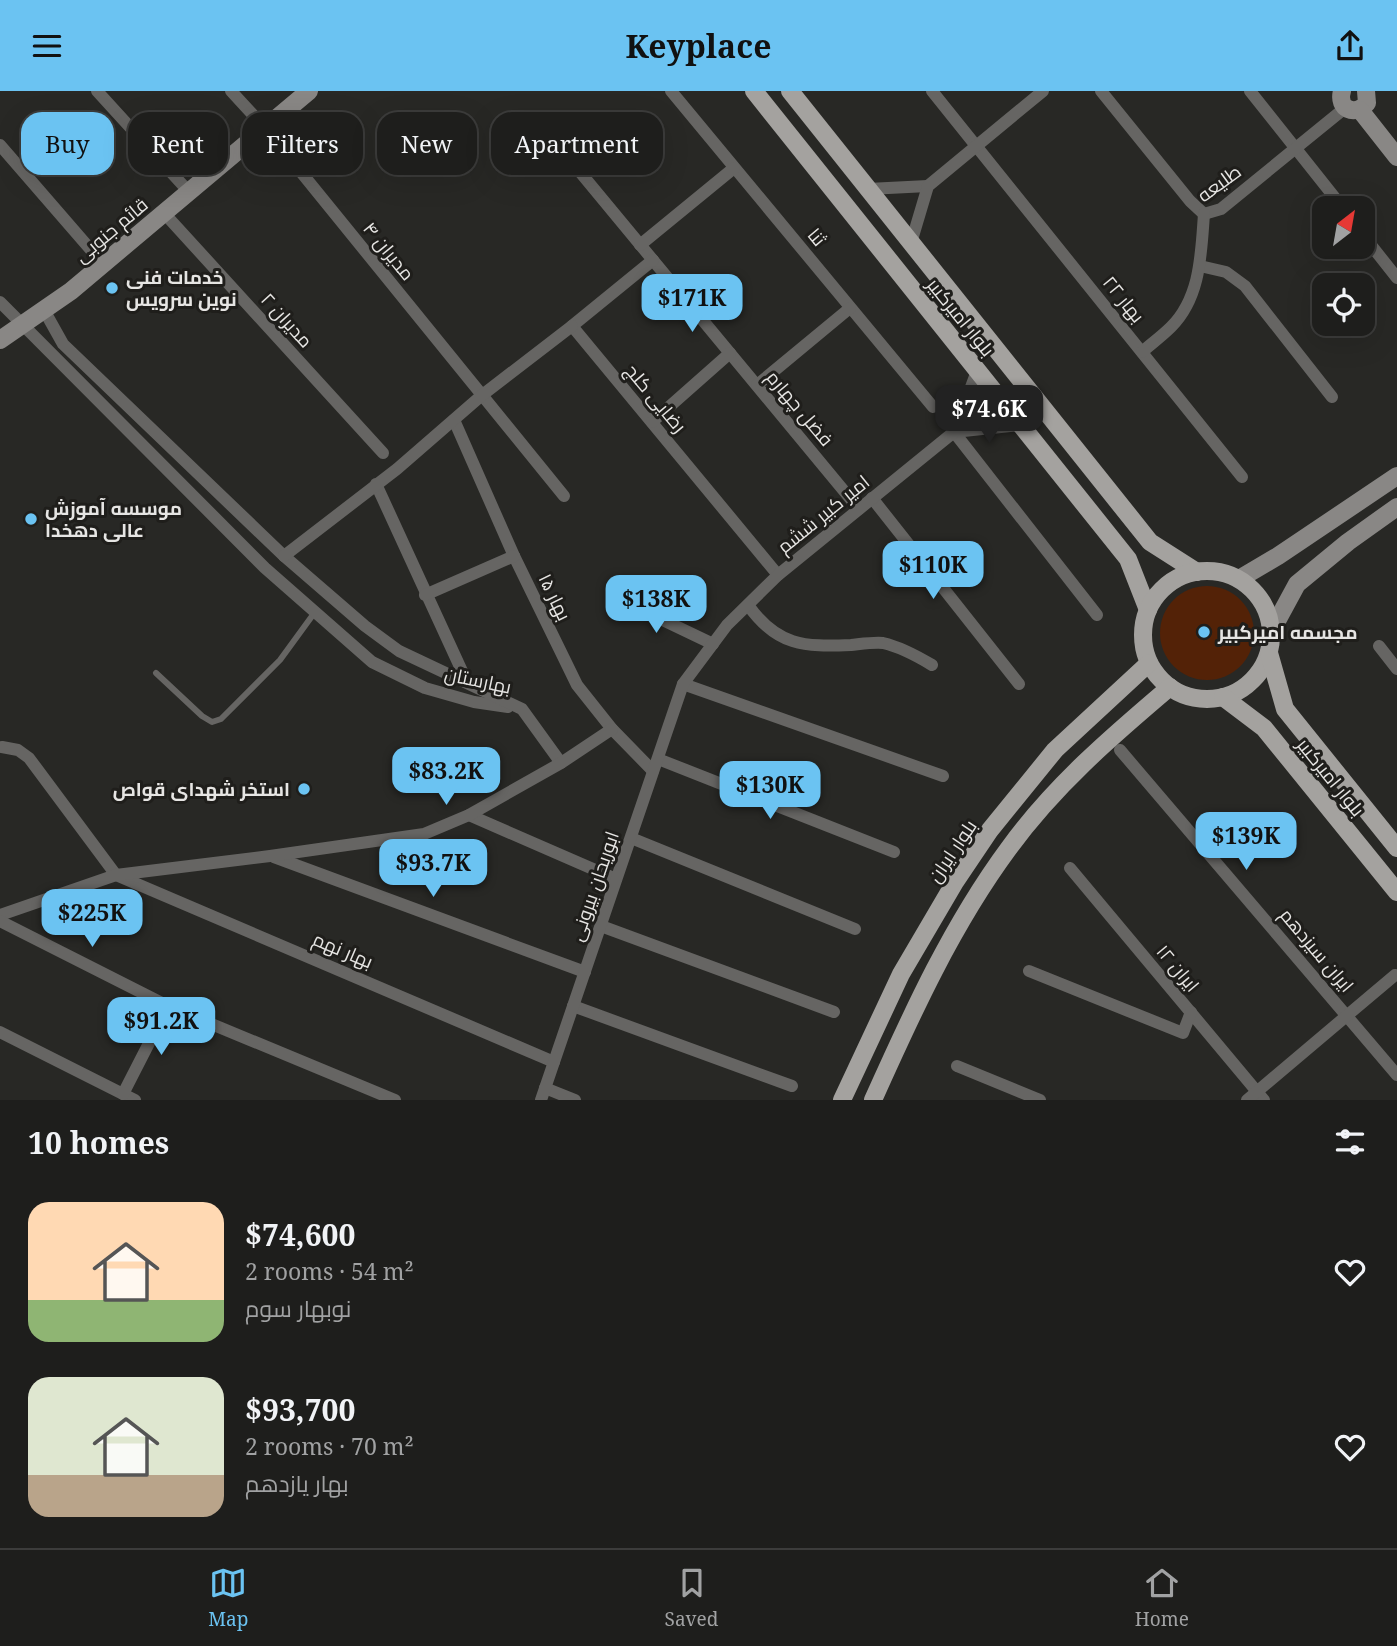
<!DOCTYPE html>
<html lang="en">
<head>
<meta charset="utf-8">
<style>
	body { margin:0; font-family:"Noto Serif",Cairo,serif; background:#2b2b29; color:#f1f3f6; height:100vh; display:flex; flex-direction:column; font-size:26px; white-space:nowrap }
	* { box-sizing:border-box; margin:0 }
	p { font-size:23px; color:#a1a2a3 }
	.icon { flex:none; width:38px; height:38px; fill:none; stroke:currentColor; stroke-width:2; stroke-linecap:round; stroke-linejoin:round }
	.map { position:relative; height:1009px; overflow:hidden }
	.side { display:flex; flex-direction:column; background:#1e1e1c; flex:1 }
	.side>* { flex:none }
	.banner { position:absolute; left:21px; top:21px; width:700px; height:63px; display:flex; gap:14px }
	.needle { width:46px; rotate:31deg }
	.fabs { position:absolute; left:1312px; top:105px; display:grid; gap:14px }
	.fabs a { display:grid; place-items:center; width:63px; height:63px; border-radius:14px; background:#1e1e1c; box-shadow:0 7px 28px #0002,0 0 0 2px #3c3c3b; font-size:35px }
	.price { position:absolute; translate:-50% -60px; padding:0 16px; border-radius:14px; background:#6bc3f2; color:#111; font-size:23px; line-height:46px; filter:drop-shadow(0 2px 4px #0008) }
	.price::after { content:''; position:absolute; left:50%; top:42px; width:21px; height:16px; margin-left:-10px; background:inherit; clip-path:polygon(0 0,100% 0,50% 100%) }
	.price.selected { background:#222; color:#fff }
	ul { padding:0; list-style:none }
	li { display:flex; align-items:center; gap:21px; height:175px; padding:0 28px }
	li span { display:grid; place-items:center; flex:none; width:196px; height:140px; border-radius:21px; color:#555 }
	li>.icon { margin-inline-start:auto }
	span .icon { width:84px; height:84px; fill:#fffc; stroke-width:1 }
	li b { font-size:30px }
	h2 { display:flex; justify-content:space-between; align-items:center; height:84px; padding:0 28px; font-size:30px }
	.pill { padding:0 24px; border-radius:21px; background:#1e1e1c; box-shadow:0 7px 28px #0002,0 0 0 2px #3c3c3b; font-size:24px; line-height:63px }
	.pill.selected { background:#6bc3f2; color:#111 }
	header { display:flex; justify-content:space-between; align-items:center; height:91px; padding:0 28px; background:#6bc3f2; color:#111; font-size:32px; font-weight:700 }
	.menu { display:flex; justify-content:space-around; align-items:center; height:98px; border-top:2px solid #3c3c3b; background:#1e1e1c; font-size:19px; color:#a1a2a3 }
	.menu a { display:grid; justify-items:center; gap:4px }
	.menu .selected { color:#6bc3f2 }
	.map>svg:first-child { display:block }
	.green { fill:#532207 }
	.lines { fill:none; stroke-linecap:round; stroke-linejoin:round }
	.lane { stroke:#666563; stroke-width:6 }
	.street { stroke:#666563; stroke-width:12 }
	.secondary { stroke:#898785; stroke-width:18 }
	.primary { stroke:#a4a29f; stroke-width:18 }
	.poi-dot { fill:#6bc3f2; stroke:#1f1e1b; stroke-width:2.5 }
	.labels { text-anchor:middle; stroke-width:6; stroke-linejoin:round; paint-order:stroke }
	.street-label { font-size:19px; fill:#e6e5e3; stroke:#1f1e1b }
	.poi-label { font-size:19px; font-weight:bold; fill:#e6e5e3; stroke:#1f1e1b; text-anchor:start }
</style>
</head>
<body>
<header><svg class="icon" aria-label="menu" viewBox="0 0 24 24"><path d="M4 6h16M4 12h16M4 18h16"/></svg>Keyplace<svg class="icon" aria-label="share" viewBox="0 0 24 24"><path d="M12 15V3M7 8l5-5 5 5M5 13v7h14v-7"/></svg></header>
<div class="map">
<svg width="1397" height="1009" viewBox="0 0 1397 1009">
	<rect width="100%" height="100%" fill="#282825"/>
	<circle class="green" cx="1207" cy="542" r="47"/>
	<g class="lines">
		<path class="lane" d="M 156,582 L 202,625 L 212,631 L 221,628 L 280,569 L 315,521"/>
		<g class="street">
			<path d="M 97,0 L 190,102"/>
			<path d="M 231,0 L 266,38 L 564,405"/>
			<path d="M 671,0 L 933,316"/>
			<path d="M 932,0 L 1242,386"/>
			<path d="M 1101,0 L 1190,110 L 1204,123"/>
			<path d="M 1250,0 L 1343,117"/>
			<path d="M 551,46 L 859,418"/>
			<path d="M 0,54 L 104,174"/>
			<path d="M 868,98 L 928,95"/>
			<path d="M 164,122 L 383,362"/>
			<path d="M 1204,123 L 1221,118 L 1345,17"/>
			<path d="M 1363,144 L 1397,187"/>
			<path d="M 911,152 L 928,95 L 1043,0"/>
			<path d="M 640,154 L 734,77"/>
			<path d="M 653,169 L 572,235 L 778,484"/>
			<path d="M 1200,175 L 1226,181 L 1245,195 L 1332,306"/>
			<path d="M 0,211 L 265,477 L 372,571 L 425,597 L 474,611 L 508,616"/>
			<path d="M 44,219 L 63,253 L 284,465 L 365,535 L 399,560 L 522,618 L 561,672"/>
			<path d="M 1142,261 C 1151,253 1162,245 1171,236 C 1201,206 1201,162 1204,123"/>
			<path d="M 757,294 L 850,217"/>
			<path d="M 454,329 L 514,465 L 577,594 L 612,638 L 653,680"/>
			<path d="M 652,331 L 730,262"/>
			<path d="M 954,341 L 1097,524"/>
			<path d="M 954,341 L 1020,334"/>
			<path d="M 376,393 L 467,591"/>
			<path d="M 872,407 L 1019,593"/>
			<path d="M 284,465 L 397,378 L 481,305 L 572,235"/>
			<path d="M 627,499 L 642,519 L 713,553"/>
			<path d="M 425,504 L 514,465"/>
			<path d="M 748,514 C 777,555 804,556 851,554 C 861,553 874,551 883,552 C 901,556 917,565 932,574"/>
			<path d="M 1379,555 L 1397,578"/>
			<path d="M 683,593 L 943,685"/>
			<path d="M 2,656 L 18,659 L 29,667 L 116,784 L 554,971"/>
			<path d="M 1120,659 L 1397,984"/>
			<path d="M 658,668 L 894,761"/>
			<path d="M 469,724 L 616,788"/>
			<path d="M 631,747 L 855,838"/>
			<path d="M 274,766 L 585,881"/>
			<path d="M 1070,777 L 1264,1009"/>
			<path d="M 0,824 L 116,784 L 270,765 L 424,743 L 469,724 L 561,672 L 612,638"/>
			<path d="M 0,830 L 168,915 L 395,1009"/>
			<path d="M 601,835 L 834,921"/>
			<path d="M 1029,880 L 1183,942 L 1191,921"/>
			<path d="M 573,915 L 792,995"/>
			<path d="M 0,941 L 135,1009"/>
			<path d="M 957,975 L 1040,1009"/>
			<path d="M 545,997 L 575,1009"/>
			<path d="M 123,1003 L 168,915"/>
			<path d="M 541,1009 L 683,593 L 727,534 L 778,484 L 954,341 L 977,280"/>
			<path d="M 1247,1009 L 1395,884"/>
		</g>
		<g class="secondary">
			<path d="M 1342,0 C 1337,18 1355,26 1367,12 L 1366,0"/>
			<path d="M 1360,19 L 1397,66"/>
			<path d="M 0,249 L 71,200 L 309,0"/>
			<path d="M 1239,488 L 1278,465 L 1397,385"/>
			<path d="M 1271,541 L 1297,493 L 1348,451 L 1397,416"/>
		</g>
		<g class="primary">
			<path d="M 754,0 L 1128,468 L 1148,519"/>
			<path d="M 790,0 L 1150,451 L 1197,481"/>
			<circle cx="1207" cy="544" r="64"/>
			<path d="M 1269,562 L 1285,618 L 1397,757"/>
			<path d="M 1223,606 L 1264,637 L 1397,801"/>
			<path d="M 842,1009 L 901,883 L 955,791 L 990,739 L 1055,659 L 1149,572"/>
			<path d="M 873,1009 C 912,922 952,834 1009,757 C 1054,695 1111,646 1170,596"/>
		</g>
	</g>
	<g class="poi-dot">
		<circle cx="112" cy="197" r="7"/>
		<circle cx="31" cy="428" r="7"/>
		<circle cx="1204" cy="541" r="7"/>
		<circle cx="304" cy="698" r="7"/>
	</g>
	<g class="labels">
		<g class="street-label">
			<text transform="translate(1219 92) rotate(-36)" y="7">طلیعه</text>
			<text transform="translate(111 139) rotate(-40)" y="7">قائم جنوبی</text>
			<text transform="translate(817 146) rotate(50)" y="7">ثنا</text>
			<text transform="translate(389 160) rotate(51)" y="7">مدیران ۴</text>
			<text transform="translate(1124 208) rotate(51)" y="7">بهار ۲۲</text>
			<text transform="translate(961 226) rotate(51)" y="7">بلوار امیرکبیر</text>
			<text transform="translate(287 229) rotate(48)" y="7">مدیران ۲</text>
			<text transform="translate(656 307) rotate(50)" y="7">رضایی کلج</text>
			<text transform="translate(800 317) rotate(50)" y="7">فضل چهارم</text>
			<text transform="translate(823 423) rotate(-39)" y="7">امیر کبیر ششم</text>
			<text transform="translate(555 506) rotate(64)" y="7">بهار ۱۵</text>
			<text transform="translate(478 589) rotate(12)" y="7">بهارستان</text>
			<text transform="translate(1331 686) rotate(51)" y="7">بلوار امیرکبیر</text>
			<text transform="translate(952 760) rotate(-56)" y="7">بلوار ایران</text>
			<text transform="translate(594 795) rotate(-71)" y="7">ابوریحان بیرونی</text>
			<text transform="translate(343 859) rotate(23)" y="7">بهار نهم</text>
			<text transform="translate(1317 859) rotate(50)" y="7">ایران سیزدهم</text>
			<text transform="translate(1178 877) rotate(50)" y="7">ایران ۱۲</text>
		</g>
		<g class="poi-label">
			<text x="126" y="193">خدمات فنی<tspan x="126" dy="22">نوین سرویس</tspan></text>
			<text x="45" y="424">موسسه آموزش<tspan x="45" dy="22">عالی دهخدا</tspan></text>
			<text x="1218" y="548">مجسمه امیرکبیر</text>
			<text x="290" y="705" text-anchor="end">استخر شهدای قواص</text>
		</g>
	</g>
</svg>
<div class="fabs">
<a><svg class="needle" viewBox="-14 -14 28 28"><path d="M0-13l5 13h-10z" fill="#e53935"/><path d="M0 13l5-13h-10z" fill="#a1a2a3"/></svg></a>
<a><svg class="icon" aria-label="locate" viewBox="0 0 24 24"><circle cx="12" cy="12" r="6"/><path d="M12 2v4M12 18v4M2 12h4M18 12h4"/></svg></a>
</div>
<b class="price" style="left:692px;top:243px">$171K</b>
<b class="price selected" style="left:989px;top:354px">$74.6K</b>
<b class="price" style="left:933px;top:510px">$110K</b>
<b class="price" style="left:656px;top:544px">$138K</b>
<b class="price" style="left:446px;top:716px">$83.2K</b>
<b class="price" style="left:770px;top:730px">$130K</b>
<b class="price" style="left:1246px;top:781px">$139K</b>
<b class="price" style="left:433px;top:808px">$93.7K</b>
<b class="price" style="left:92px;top:858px">$225K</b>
<b class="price" style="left:161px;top:966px">$91.2K</b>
<div class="banner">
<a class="pill selected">Buy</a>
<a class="pill">Rent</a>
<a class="pill">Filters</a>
<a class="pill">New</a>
<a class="pill">Apartment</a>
</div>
</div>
<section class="side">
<h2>10 homes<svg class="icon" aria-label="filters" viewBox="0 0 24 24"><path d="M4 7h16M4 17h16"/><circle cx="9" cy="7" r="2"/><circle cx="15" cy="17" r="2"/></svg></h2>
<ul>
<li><span style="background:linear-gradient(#ffd9b3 70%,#8fb573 0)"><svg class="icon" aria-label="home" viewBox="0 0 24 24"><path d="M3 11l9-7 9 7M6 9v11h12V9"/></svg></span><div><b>$74,600</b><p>2 rooms · 54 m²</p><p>نوبهار سوم</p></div><svg class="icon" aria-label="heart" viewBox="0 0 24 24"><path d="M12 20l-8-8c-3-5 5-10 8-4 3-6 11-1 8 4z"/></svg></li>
<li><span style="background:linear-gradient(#dfe7d0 70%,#b9a48a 0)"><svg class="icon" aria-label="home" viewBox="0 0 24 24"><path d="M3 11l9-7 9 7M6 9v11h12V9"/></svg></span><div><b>$93,700</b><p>2 rooms · 70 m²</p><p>بهار یازدهم</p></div><svg class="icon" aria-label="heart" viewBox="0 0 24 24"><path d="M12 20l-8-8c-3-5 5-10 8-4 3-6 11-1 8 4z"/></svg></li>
</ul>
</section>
<nav class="menu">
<a class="selected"><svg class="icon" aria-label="map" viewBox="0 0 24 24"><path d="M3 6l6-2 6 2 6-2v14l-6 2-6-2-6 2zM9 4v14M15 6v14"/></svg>Map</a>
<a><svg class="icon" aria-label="saved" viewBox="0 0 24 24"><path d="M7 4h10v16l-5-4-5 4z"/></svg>Saved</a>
<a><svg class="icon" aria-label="home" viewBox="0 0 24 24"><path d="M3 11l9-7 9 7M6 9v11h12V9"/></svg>Home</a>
</nav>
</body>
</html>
